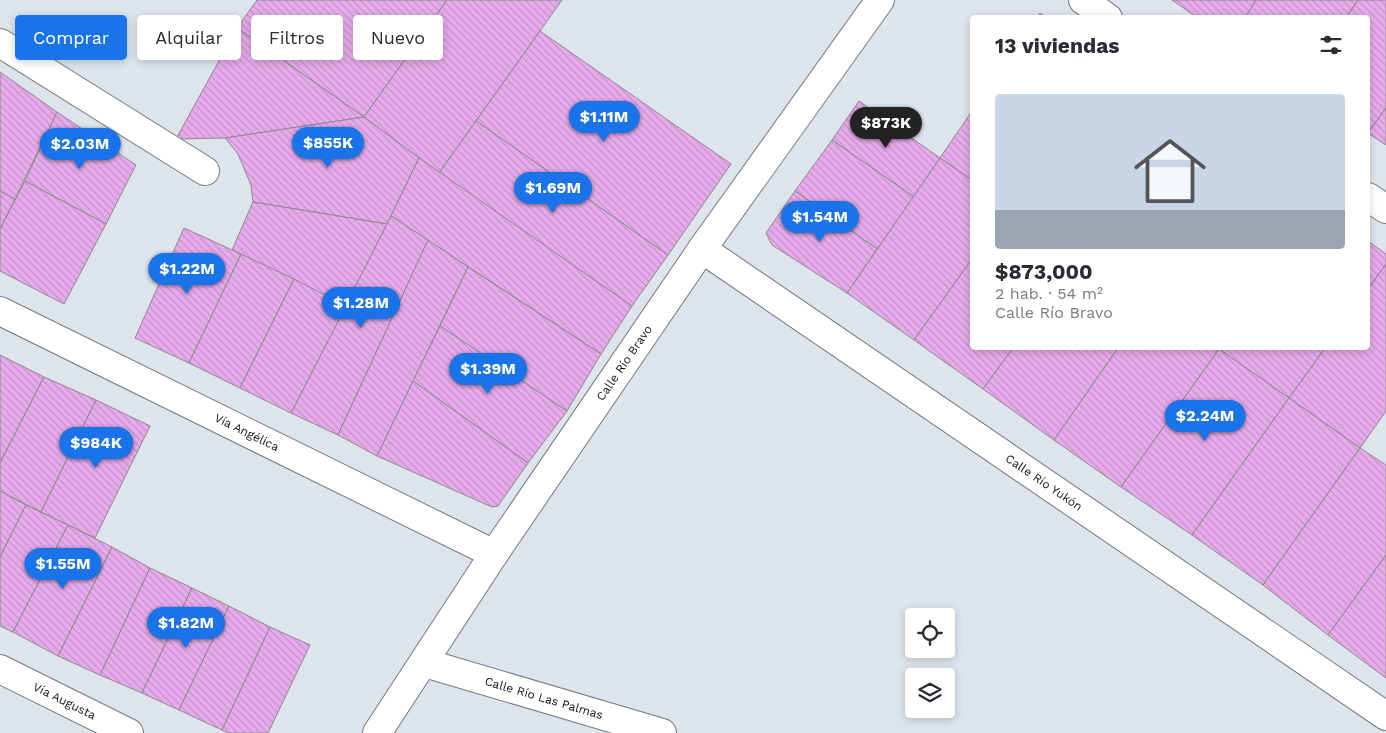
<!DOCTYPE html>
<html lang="es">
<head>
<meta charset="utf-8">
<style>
	body { margin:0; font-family:"Work Sans",sans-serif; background:#f7f7f7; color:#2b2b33; height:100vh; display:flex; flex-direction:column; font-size:19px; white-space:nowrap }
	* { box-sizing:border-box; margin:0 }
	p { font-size:16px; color:#7c7c81 }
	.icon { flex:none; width:28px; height:28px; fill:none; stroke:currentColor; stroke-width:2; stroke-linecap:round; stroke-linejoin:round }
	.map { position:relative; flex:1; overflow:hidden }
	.details { position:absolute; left:970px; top:15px; width:400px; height:335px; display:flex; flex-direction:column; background:#fff; border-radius:5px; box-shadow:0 2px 8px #0003 }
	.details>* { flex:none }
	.hud { position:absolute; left:15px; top:15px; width:475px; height:45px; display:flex; gap:10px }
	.buttons { position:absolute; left:905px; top:608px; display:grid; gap:10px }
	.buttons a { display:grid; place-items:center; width:50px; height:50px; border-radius:5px; background:#fff; box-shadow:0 2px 8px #0003; font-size:25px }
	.price { position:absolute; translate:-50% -42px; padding:0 11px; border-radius:18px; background:#1a73e8; color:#fff; font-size:16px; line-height:32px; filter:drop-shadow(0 1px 2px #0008) }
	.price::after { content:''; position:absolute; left:50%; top:30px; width:15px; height:11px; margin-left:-8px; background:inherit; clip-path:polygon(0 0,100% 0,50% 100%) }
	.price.on { background:#222; color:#fff }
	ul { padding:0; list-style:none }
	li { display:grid; align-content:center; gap:10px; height:265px; padding:0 25px }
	li span { display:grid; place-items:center; height:155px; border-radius:5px; color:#555 }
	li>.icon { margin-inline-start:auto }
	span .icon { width:90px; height:90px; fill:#fffc; stroke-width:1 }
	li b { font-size:21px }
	h2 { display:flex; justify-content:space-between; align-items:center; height:60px; padding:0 25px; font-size:21px }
	.pill { padding:0 18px; border-radius:5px; background:#fff; box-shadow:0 2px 8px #0003; font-size:18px; line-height:45px }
	.pill.on { background:#1a73e8; color:#fff }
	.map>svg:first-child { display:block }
	.building { fill:url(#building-back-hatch); stroke:#8e878e }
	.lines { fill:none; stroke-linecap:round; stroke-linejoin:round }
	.minor-casing { stroke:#747a81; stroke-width:30 }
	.tertiary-casing { stroke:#747a81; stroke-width:30 }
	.minor { stroke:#fff; stroke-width:28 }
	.tertiary { stroke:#fff; stroke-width:28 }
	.labels { text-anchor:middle; stroke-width:4.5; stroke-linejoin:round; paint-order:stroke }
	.street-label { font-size:12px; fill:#131518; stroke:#dde4eb }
</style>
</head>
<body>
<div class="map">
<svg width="1386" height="733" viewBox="0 0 1386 733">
	<defs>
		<pattern id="building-back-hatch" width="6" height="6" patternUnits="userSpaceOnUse" patternTransform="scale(1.25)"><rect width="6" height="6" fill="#e7abec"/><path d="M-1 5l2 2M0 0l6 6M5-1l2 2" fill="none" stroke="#c592ca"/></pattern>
	</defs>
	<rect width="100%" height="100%" fill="#dde4eb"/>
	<g class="building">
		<path d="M 257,0 L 447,0 L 364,117 L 237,28 Z"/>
		<path d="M 447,0 L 562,0 L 439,173 L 364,117 Z"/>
		<path d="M 1172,0 L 1256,0 L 1245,18 L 1198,18 Z"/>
		<path d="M 1256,0 L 1358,0 L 1346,18 L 1245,18 Z"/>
		<path d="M 1358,0 L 1386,0 L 1386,108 L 1368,133 L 1368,18 L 1346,18 Z"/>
		<path d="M 1040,13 L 1047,18 L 1037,18 Z"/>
		<path d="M 237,28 L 364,117 L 225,138 L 176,139 Z"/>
		<path d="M 540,31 L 731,164 L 668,255 L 476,121 Z"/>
		<path d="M 0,72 L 57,112 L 15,199 L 0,191 Z"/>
		<path d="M 859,101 L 940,158 L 914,197 L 832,140 Z"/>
		<path d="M 1386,108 L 1386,145 L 1368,133 Z"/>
		<path d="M 972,111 L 972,180 L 940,158 Z"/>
		<path d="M 57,112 L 136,165 L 106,224 L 25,181 Z"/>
		<path d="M 364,117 L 419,158 L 387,224 L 253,202 L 251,185 L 238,154 L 225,138 Z"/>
		<path d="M 476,121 L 668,255 L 632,306 L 439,173 Z"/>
		<path d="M 832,140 L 914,197 L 877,249 L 795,191 Z"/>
		<path d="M 419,158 L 632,306 L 601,354 L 391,216 Z"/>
		<path d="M 940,158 L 972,180 L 972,259 L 914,340 L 847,293 Z"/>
		<path d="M 25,181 L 106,224 L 64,304 L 0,271 L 0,229 Z"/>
		<path d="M 0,191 L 15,199 L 0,229 Z"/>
		<path d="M 795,191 L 877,249 L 847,293 L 772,245 L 766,233 Z"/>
		<path d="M 253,202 L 387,224 L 346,306 L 232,250 Z"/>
		<path d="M 391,216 L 428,240 L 338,435 L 291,413 Z"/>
		<path d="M 184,228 L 241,254 L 189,363 L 135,338 Z"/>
		<path d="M 428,240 L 468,267 L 377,456 L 338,435 Z"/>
		<path d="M 1368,241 L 1386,254 L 1386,264 L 1368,289 Z"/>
		<path d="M 241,254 L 294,279 L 240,388 L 189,363 Z"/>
		<path d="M 972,259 L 972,348 L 1013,348 L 983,389 L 914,340 Z"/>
		<path d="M 1386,264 L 1386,411 L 1360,448 L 1289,398 L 1325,348 L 1368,348 L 1368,289 Z"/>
		<path d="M 468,267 L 601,354 L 567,411 L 440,326 Z"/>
		<path d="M 294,279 L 346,306 L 291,413 L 240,388 Z"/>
		<path d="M 440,326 L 567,411 L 528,463 L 413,381 Z"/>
		<path d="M 1013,348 L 1118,348 L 1054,440 L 983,389 Z"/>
		<path d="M 1118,348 L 1219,349 L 1121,487 L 1054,440 Z"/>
		<path d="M 1220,348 L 1325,348 L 1289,398 L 1219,349 Z"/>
		<path d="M 1219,349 L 1289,398 L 1192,535 L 1121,487 Z"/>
		<path d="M 0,355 L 44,377 L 0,463 Z"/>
		<path d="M 44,377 L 96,400 L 41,512 L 0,491 L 0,463 Z"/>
		<path d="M 413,381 L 528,463 L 498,506 L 492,507 L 377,456 Z"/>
		<path d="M 1289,398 L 1360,448 L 1263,585 L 1192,535 Z"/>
		<path d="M 96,400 L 150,426 L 95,538 L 41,512 Z"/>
		<path d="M 1360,448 L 1386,465 L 1386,555 L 1328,635 L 1263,585 Z"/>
		<path d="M 0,491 L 26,505 L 0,557 Z"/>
		<path d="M 26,505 L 68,525 L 13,632 L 0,626 L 0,557 Z"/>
		<path d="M 68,525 L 112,547 L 58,656 L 13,632 Z"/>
		<path d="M 112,547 L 150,568 L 100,675 L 58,656 Z"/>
		<path d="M 1386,555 L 1386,678 L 1328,635 Z"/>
		<path d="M 150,568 L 192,588 L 142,693 L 100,675 Z"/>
		<path d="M 192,588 L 229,606 L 179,710 L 142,693 Z"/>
		<path d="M 229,606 L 270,627 L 222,730 L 179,710 Z"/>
		<path d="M 270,627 L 310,645 L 268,733 L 229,733 L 222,730 Z"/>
	</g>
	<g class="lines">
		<defs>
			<g id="minor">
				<path d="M 1083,0 L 1108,18"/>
				<path d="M 0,43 L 205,171"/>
				<path d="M 1368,197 L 1386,209"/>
				<path id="s1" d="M 702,249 L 1386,716"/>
				<path id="s2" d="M 0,311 L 494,554"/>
				<path id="s3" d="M 425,663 L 662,733"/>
				<path id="s4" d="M 0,669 L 129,733"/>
			</g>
			<g id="tertiary">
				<path id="s5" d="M 377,733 L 494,554 L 702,249 L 880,0"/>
			</g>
		</defs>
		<use href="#minor" class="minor-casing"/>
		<use href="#tertiary" class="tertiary-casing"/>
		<use href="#minor" class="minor"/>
		<use href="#tertiary" class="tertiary"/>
	</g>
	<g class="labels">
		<g class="street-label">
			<text dy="4" stroke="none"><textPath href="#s5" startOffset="445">Calle Río Bravo</textPath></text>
			<text dy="4" stroke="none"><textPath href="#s2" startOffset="275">Vía Angélica</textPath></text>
			<text dy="4" stroke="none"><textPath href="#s1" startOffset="414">Calle Río Yukón</textPath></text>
			<text dy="4" stroke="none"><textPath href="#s3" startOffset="124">Calle Río Las Palmas</textPath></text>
			<text dy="4" stroke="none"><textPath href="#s4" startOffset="72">Vía Augusta</textPath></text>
		</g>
	</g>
</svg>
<div class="buttons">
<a><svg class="icon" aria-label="locate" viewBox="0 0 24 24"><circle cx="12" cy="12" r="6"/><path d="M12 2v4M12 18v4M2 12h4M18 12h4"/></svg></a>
<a><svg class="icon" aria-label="layers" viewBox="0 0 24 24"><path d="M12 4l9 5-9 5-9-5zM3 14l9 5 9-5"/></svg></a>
</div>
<b class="price" style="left:604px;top:143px">$1.11M</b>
<b class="price on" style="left:886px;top:149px">$873K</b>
<b class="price" style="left:328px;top:169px">$855K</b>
<b class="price" style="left:80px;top:170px">$2.03M</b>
<b class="price" style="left:553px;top:214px">$1.69M</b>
<b class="price" style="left:820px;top:243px">$1.54M</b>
<b class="price" style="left:187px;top:295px">$1.22M</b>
<b class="price" style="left:361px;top:329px">$1.28M</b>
<b class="price" style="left:488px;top:395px">$1.39M</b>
<b class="price" style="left:1205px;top:442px">$2.24M</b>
<b class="price" style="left:96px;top:469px">$984K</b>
<b class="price" style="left:63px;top:590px">$1.55M</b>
<b class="price" style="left:186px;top:649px">$1.82M</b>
<div class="hud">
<a class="pill on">Comprar</a>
<a class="pill">Alquilar</a>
<a class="pill">Filtros</a>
<a class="pill">Nuevo</a>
</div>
<section class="details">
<h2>13 viviendas<svg class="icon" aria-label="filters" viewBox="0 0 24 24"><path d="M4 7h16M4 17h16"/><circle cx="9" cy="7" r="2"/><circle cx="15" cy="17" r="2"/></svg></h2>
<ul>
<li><span style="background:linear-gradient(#c9d6e8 75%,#9aa5b1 0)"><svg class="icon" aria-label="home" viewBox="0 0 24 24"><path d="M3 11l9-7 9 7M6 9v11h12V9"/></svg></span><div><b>$873,000</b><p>2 hab. · 54 m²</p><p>Calle Río Bravo</p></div></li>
</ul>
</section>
</div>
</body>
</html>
